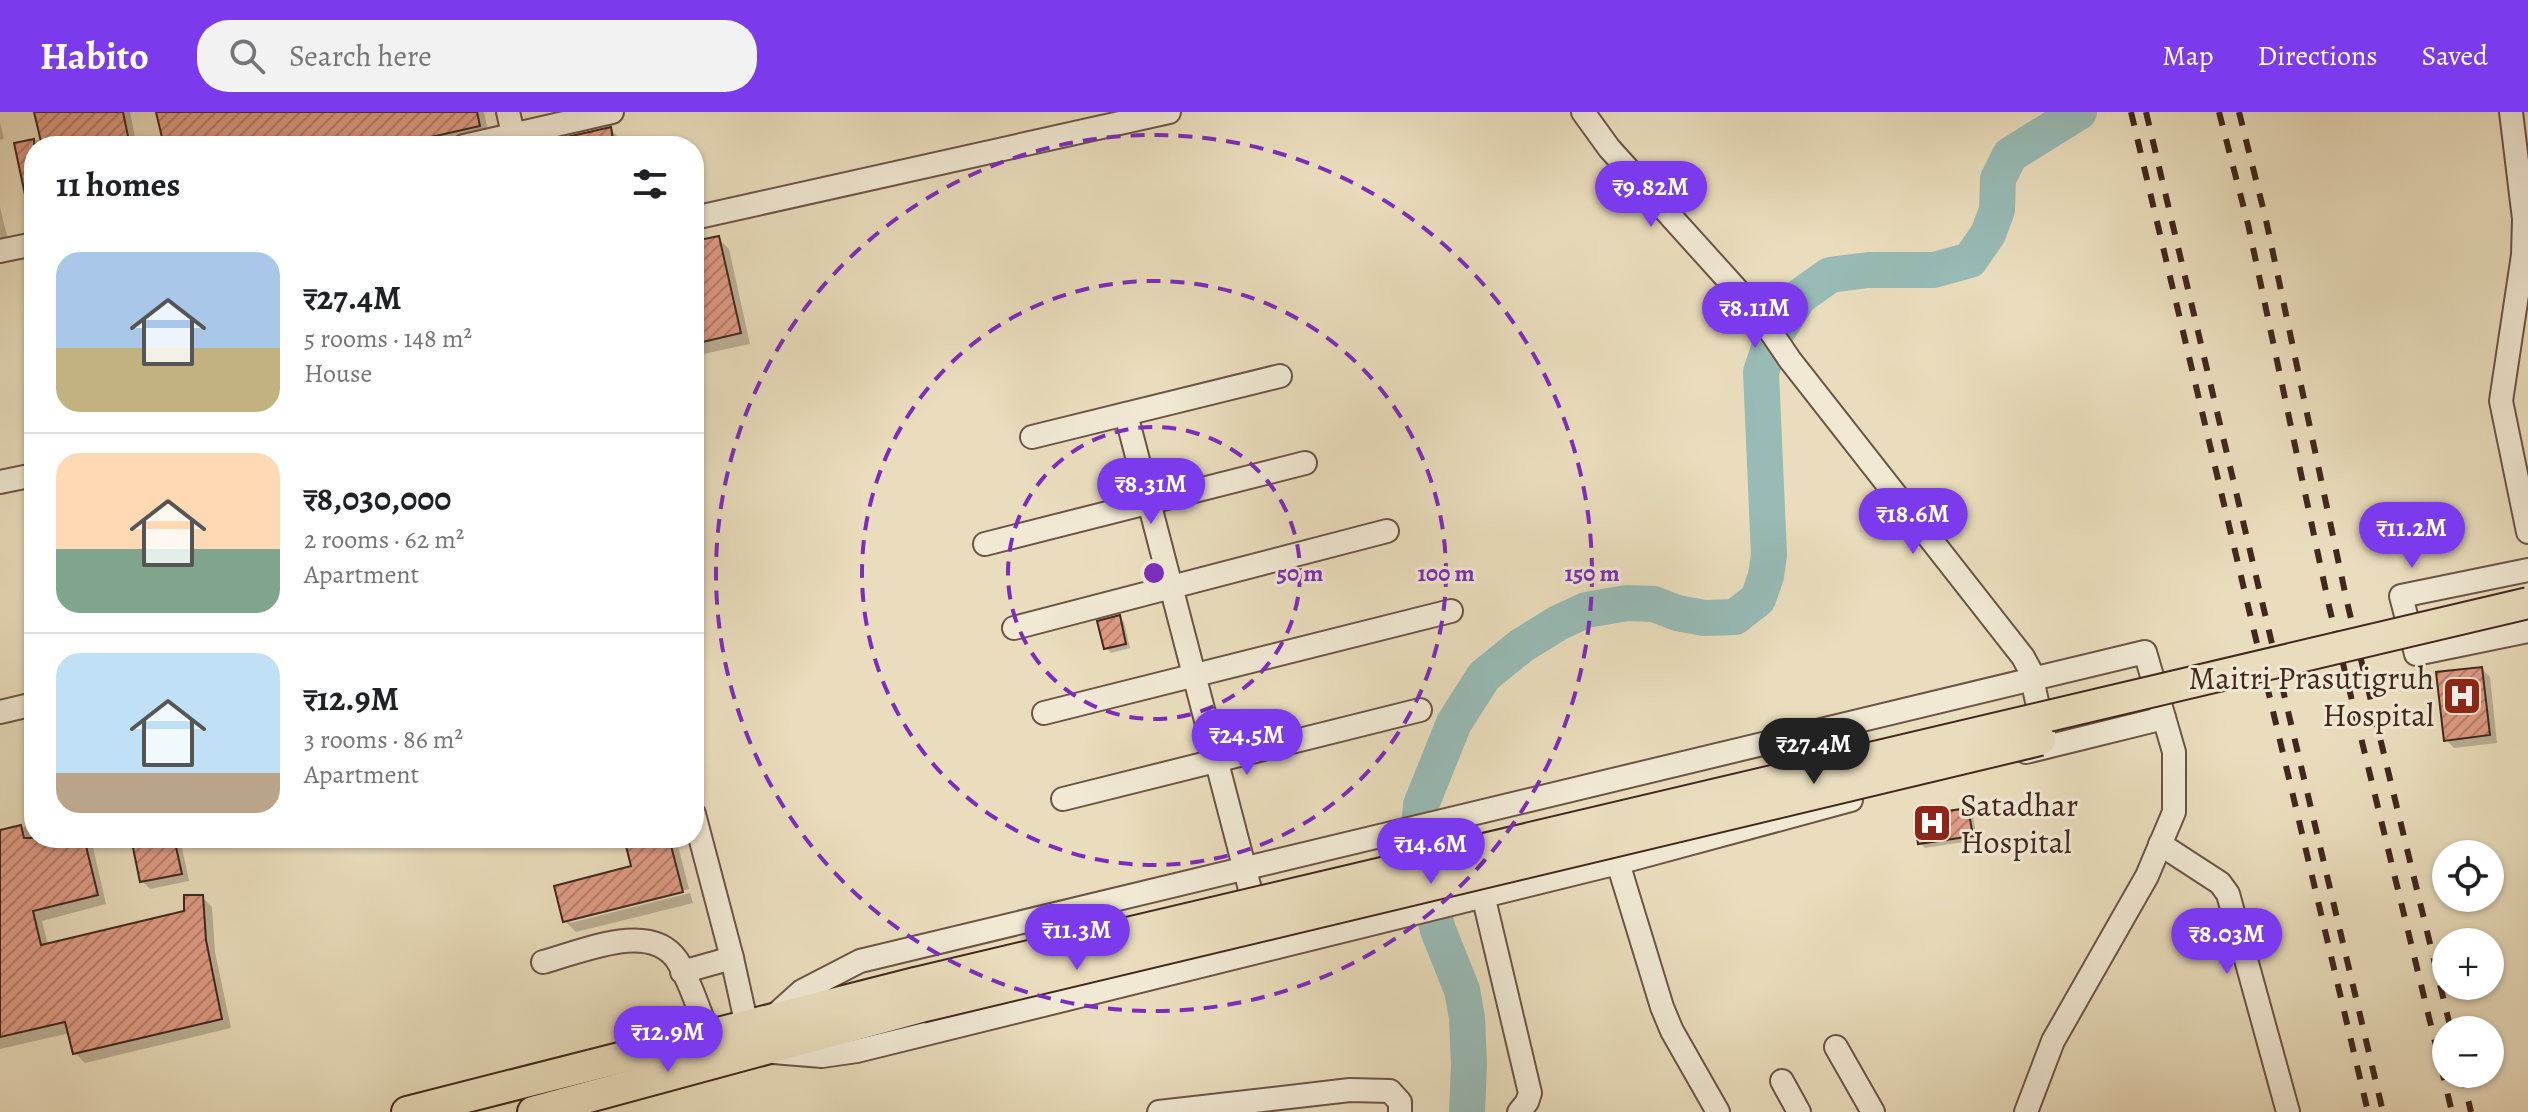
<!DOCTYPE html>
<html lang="en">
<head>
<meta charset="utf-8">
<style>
	body { margin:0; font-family:Alegreya,serif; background:#f2f2f2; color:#202124; height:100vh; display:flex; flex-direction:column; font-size:30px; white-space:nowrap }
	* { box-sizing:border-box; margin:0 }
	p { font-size:26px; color:#757577 }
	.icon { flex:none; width:44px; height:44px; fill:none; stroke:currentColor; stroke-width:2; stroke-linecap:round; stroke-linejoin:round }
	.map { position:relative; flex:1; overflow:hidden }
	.drawer { position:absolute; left:24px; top:24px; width:680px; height:712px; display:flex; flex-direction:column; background:#fff; border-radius:32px; box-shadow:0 2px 6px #0004 }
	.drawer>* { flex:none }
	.buttons { position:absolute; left:2432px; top:728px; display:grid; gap:16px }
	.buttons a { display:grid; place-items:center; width:72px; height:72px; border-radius:50%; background:#fff; box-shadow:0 2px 6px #0004; font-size:40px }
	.price { position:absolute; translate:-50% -68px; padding:0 18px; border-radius:28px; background:#7c3aed; color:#fff; font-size:26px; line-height:52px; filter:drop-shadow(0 2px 4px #0008) }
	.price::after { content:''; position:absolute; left:50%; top:48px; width:24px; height:18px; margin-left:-12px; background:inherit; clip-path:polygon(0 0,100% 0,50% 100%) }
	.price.selected { background:#222; color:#fff }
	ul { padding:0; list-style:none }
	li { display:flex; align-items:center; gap:24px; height:200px; padding:0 32px }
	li+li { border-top:2px solid #e0e0e0 }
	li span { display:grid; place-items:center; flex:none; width:224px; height:160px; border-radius:24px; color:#555 }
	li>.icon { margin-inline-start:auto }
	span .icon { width:96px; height:96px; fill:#fffc; stroke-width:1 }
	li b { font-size:34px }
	h2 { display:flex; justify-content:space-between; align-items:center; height:96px; padding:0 32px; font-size:34px }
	header { display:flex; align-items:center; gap:48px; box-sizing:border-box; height:112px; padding:0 40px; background:#7c3aed; color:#fff }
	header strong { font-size:38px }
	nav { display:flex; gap:44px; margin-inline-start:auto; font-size:28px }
	.search { width:560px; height:72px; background:#f2f2f2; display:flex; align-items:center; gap:20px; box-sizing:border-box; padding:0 28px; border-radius:32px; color:#757577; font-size:30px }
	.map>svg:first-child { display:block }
	.shadow { fill:#0003 }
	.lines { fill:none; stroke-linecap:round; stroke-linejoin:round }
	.river { stroke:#98bbb6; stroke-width:36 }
	.building { fill:url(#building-hatch); stroke:#41271e; stroke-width:2 }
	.minor-casing { stroke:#6b5446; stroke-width:26 }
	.major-casing { stroke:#41271e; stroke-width:34 }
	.minor { stroke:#f1e9d4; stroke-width:22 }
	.major { stroke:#eaddbd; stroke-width:30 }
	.rail { stroke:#41271e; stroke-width:6; stroke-dasharray:14 14; stroke-linecap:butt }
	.major-bridge-casing { stroke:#41271e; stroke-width:34; stroke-linecap:butt }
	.major-bridge { stroke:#eaddbd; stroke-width:30 }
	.ring { fill:none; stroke:#7b2cbf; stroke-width:4; stroke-dasharray:14 10 }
	.labels { text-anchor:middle; stroke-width:6; stroke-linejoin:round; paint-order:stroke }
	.poi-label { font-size:32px; fill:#41271e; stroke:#f1e9d4; text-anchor:end }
	.centre { fill:#7b2cbf; stroke:#f1e9d4; stroke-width:4 }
	.ring-label { font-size:24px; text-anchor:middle; font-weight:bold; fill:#7b2cbf; stroke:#f1e9d4; stroke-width:6; stroke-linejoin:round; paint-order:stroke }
</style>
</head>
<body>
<header>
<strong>Habito</strong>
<div class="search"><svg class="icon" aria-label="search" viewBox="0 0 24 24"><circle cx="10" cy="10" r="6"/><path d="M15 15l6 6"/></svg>Search here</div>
<nav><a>Map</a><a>Directions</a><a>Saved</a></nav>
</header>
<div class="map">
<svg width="2528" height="1000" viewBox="0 0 2528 1000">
	<defs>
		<pattern id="building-hatch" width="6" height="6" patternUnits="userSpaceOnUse" patternTransform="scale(2)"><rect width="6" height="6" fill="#e09c85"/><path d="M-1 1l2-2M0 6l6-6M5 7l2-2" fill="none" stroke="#b77f6c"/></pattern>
	</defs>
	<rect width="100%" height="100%" fill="#eaddbd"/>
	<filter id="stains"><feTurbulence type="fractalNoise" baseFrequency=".0025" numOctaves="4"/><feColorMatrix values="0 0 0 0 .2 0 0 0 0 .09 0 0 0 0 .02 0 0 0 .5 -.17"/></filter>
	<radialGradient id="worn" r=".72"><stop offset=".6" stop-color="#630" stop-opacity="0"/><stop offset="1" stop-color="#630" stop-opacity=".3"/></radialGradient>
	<g class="shadow">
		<path d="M 37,0 L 130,0 L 137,34 L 34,34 L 34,116 L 16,32 L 43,27 Z"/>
		<path d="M 158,0 L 484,0 L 489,24 L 446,34 L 166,34 Z"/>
		<path d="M 0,10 L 4,27 L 0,28 Z"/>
		<path d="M 610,17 L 618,25 L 620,34 L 562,34 Z"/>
		<path d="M 0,95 L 9,132 L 0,134 Z"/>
		<path d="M 718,126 L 729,137 L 750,232 L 694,244 L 694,131 Z"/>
		<path d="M 34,151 L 34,207 L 25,153 Z"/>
		<path d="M 1119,505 L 1124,510 L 1130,536 L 1111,541 L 1106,536 Z"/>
		<path d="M 2482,557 L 2490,565 L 2497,631 L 2454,636 L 2446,628 Z"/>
		<path d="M 1968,698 L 1973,703 L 1977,728 L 1925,736 L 1920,731 Z"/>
		<path d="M 34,713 L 34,726 L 91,726 L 106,792 L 42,809 L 48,833 L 187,800 L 202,785 L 212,795 L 215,840 L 231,916 L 85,951 L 75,941 L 70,921 L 0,937 L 0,720 Z"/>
		<path d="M 133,726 L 180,726 L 189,769 L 150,777 L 142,769 Z"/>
		<path d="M 626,726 L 676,726 L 689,777 L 570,807 L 570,811 L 690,781 L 693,791 L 576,820 L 565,809 L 556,775 L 633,756 Z"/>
	</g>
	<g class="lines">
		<path class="river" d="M 1467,1000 L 1469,953 L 1467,906 L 1462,878 L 1438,818 L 1417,737 L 1421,693 L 1454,611 L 1484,564 L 1521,534 L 1558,511 L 1586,498 L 1627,491 L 1654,492 L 1677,501 L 1704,506 L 1735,505 L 1758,487 L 1766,464 L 1769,443 L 1761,260 L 1771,230 L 1799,185 L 1830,163 L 1868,158 L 1934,158 L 1970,148 L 1988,122 L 1997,98 L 1998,67 L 2010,43 L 2079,0"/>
	</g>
	<g class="building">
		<path d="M 34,0 L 123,0 L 130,34 L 42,34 Z"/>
		<path d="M 156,0 L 477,0 L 480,14 L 391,34 L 164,34 Z"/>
		<path d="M 611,15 L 614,34 L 560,34 L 558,27 Z"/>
		<path d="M 34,27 L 34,92 L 27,92 L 14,31 Z"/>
		<path d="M 719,124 L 741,221 L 694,232 L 694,129 Z"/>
		<path d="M 1120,503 L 1126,532 L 1104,537 L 1097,509 Z"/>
		<path d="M 2482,555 L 2490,623 L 2444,629 L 2436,560 Z"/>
		<path d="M 1968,696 L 1973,724 L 1918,732 L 1914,704 Z"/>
		<path d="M 21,713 L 24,726 L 84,726 L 98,783 L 33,799 L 41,833 L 184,799 L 184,783 L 203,783 L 206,828 L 222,907 L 73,942 L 65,910 L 0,925 L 0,718 Z"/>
		<path d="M 131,726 L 174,726 L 182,762 L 140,770 Z"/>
		<path d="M 624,726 L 669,726 L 683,780 L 563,810 L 554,774 L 631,754 Z"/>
	</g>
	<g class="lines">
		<defs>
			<g id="minor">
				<path d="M 508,0 L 516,34"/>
				<path d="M 1583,0 L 1609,36 L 1758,201 L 1790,248 L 2023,545 L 2030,558 L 2044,621"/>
				<path d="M 2511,0 L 2524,107 L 2523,143 L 2501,289 L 2528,420"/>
				<path d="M 464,34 L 612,0"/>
				<path d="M 694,106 L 1169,0"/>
				<path d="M 0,139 L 34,132"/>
				<path d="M 1126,302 L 1257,804"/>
				<path d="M 1032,325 L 1280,264"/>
				<path d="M 0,370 L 34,363"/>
				<path d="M 985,432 L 1305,351"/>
				<path d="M 2528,458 L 2401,484 L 2416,542 L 2528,519"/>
				<path d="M 1014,516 L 1387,419"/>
				<path d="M 0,600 L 34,592"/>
				<path d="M 1044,601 L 1451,499"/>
				<path d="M 2026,640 L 2164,606"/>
				<path d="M 1063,687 L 1420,598"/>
				<path d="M 694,702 L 732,846 L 747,914"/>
				<path d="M 2160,732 L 2220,771 L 2228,782 L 2288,1000"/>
				<path d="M 1618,751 L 1662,895 L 1672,919 L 1718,1000"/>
				<path d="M 1483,783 L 1530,981 L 1527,990 L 1519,1000"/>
				<path d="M 543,850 C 581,840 650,808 677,848 C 691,870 699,900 709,923"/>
				<path d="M 682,860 L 732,846"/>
				<path d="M 772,906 L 802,879 L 860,849 L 2145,540 L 2174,640 L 2174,700 L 2147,764 L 2053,929 L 2026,1000"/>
				<path d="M 1836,935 L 1873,1000"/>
				<path d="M 773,940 L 822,944 L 857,939 L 1618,751 L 1851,688"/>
				<path d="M 1782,969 L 1799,1000"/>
				<path d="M 1159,1000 L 1350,978 L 1390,979 L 1400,990 L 1400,1000"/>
			</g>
			<g id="major">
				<path d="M 407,1000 L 915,871"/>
				<path d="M 533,1000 L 921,895"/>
			</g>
		</defs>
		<use href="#minor" class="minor-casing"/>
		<use href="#major" class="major-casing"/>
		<use href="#minor" class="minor"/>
		<use href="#major" class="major"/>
		<g class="rail">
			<path d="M 2131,0 L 2368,1000"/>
			<path d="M 2146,0 L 2383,1000"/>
			<path d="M 2219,0 L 2248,112 L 2329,494 L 2452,1000"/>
			<path d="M 2239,0 L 2266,108 L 2347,490 L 2451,918"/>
			<path d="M 2462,962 L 2471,1000"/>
		</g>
		<defs>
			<g id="major-bridge">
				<path d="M 915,871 L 2528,491"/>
				<path d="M 921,895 L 2040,628"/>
			</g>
		</defs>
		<use href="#major-bridge" class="major-bridge-casing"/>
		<use href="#major-bridge" class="major-bridge"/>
	</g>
	<g class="ring">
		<circle cx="1154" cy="461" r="146"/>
		<circle cx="1154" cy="461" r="292"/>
		<circle cx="1154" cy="461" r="438"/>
	</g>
	<defs>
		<symbol id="hospital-square" viewBox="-11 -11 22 22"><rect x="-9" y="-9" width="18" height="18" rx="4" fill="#8f2418" stroke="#f1e9d4"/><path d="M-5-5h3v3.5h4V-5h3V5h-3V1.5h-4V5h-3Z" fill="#fff"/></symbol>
	</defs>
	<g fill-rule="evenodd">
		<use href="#hospital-square" x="2440" y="562" width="44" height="44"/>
		<use href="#hospital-square" x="1910" y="689" width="44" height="44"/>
	</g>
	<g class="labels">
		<g class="poi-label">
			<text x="2434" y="577">Maitri Prasutigruh<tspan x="2434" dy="37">Hospital</tspan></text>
			<text x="1960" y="704" text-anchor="start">Satadhar<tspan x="1960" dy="37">Hospital</tspan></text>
		</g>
	</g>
	<circle cx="1154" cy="461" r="12" class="centre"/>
	<g class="ring-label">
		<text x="1300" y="469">50 m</text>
		<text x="1446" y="469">100 m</text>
		<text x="1592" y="469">150 m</text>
	</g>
	<rect width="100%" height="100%" filter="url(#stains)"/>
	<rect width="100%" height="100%" fill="url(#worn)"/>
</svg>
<div class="buttons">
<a><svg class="icon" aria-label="locate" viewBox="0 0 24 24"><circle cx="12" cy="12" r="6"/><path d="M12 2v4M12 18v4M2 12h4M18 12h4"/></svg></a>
<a>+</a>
<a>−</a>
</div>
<b class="price" style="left:1651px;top:117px">₹9.82M</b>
<b class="price" style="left:1755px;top:238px">₹8.11M</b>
<b class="price" style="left:1151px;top:414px">₹8.31M</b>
<b class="price" style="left:1913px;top:444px">₹18.6M</b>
<b class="price" style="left:2412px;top:458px">₹11.2M</b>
<b class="price" style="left:1247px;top:665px">₹24.5M</b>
<b class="price selected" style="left:1814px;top:674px">₹27.4M</b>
<b class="price" style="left:1431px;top:774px">₹14.6M</b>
<b class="price" style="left:1077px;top:860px">₹11.3M</b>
<b class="price" style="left:2227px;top:864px">₹8.03M</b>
<b class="price" style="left:668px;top:962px">₹12.9M</b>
<section class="drawer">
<h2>11 homes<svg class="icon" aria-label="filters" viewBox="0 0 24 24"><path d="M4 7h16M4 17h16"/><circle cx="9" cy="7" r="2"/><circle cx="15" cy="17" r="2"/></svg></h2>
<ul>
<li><span style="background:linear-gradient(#a9c7e8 60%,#c2b280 0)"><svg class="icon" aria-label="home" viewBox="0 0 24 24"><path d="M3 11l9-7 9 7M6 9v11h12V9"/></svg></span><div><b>₹27.4M</b><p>5 rooms · 148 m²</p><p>House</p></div></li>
<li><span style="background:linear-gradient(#ffd9b3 60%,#7fa58c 0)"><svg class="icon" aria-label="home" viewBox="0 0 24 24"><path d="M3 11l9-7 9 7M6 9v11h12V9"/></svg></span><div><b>₹8,030,000</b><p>2 rooms · 62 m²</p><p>Apartment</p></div></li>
<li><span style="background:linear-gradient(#bfe0f5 75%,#b9a48a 0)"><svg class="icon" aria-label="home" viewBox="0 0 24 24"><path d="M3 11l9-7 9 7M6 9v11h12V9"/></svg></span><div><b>₹12.9M</b><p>3 rooms · 86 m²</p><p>Apartment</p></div></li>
</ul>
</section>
</div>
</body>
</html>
